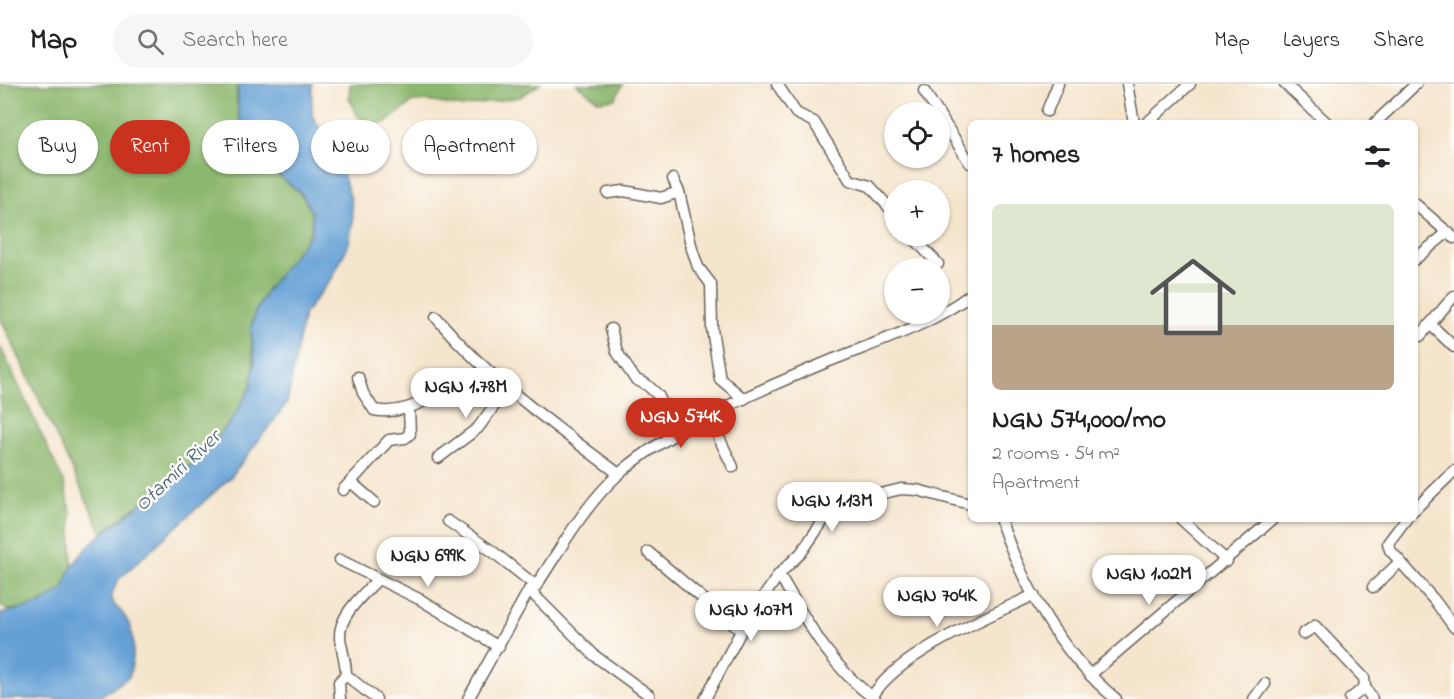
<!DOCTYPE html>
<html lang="en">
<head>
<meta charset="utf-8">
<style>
	body { margin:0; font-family:"Indie Flower",sans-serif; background:#f6f6f6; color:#202124; height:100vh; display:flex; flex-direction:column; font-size:22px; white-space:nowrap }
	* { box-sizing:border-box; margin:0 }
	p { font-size:20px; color:#757577 }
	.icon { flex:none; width:33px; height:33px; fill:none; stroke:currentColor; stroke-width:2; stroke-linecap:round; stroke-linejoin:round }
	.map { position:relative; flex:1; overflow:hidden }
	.panel { position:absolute; left:968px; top:36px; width:450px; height:402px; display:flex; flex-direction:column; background:#fff; border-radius:9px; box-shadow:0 2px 4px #0004 }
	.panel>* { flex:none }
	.guide { position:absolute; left:18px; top:36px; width:570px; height:54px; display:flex; gap:12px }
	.controls { position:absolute; left:884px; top:18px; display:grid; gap:12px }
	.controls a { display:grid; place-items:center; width:66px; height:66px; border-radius:50%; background:#fff; box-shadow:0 2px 4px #0004; font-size:30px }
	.price { position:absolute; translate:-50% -51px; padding:0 14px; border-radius:21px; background:#fff; color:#222; font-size:20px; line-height:39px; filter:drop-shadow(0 2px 3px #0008) }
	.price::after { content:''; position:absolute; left:50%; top:36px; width:18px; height:14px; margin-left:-9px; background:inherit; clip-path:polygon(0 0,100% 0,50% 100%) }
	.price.active { background:#c8321e; color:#fff }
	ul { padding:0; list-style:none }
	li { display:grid; align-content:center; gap:12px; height:318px; padding:0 24px }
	li span { display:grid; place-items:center; height:186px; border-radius:9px; color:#555 }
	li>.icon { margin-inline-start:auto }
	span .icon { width:108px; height:108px; fill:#fffc; stroke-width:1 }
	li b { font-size:26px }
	h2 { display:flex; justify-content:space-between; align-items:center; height:72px; padding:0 24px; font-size:26px }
	.pill { padding:0 21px; border-radius:27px; background:#fff; box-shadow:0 2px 4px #0004; font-size:21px; line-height:54px }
	.pill.active { background:#c8321e; color:#fff }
	header { display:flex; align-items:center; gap:36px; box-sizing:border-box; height:84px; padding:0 30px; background:#fff; border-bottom:2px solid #e0e0e0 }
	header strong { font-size:28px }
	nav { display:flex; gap:33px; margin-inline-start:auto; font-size:21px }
	.search { width:420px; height:54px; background:#f6f6f6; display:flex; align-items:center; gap:15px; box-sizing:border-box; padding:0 21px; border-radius:33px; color:#757577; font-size:22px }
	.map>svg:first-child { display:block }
	.forest { fill:#8cb76e; stroke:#546a45; stroke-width:1.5 }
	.water { fill:#65a0d5; stroke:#405e78; stroke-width:1.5 }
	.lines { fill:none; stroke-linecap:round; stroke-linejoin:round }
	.minor-casing { stroke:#68625a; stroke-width:13 }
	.minor { stroke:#fff; stroke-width:10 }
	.labels { text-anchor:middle; stroke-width:5; stroke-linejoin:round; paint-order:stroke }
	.water-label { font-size:21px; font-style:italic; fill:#405e78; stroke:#fdfcf7 }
</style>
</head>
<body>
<header>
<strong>Map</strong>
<div class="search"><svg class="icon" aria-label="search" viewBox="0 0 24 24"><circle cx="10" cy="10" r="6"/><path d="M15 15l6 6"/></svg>Search here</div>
<nav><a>Map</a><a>Layers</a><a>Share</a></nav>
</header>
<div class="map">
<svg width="1454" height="615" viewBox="0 0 1454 615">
	<rect width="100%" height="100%" fill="#fdfcf7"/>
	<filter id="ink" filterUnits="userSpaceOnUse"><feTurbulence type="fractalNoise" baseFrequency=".0167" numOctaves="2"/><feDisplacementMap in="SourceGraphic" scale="12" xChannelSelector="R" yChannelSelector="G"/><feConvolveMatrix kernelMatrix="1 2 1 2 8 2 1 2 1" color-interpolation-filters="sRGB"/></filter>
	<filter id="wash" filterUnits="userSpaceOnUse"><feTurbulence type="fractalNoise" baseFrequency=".008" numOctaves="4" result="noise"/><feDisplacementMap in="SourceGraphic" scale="24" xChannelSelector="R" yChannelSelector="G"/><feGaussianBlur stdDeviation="1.35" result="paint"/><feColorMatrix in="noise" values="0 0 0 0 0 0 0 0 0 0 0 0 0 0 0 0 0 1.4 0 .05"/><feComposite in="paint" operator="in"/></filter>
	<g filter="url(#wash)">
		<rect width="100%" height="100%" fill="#f5e5cd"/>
		<g class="forest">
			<path d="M 0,0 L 238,0 C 232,23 247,63 264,79 C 280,96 304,104 311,128 C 319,154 280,186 266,208 C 260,219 251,233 251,246 C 251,266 257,284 250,304 C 230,365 149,410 102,449 L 0,233 Z"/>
			<path d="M 350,0 L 540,0 L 520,13 L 462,23 L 428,17 L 413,18 L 385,39 L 373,40 L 358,33 L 349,13 Z"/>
			<path d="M 576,0 L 623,0 L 615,15 L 599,17 Z"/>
			<path d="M 0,262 L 64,399 L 71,429 L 72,482 L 63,505 L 42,519 L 22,525 L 7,526 L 0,521 Z"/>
		</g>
		<path class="water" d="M 238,0 L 312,0 L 312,31 L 340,79 L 351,116 L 353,137 L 349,159 L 333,193 L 304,230 L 287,319 L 231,393 L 119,495 C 103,524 116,516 127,536 C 136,553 134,575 129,593 L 96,615 L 0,615 L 0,530 L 42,519 L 63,505 L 72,482 L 92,458 L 199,375 L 231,337 L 250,305 L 255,280 L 251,244 L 255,229 L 267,206 L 312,148 L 312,129 L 302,110 L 263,79 L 248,53 L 238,30 Z"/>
	</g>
	<g filter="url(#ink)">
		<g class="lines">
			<defs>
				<g id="minor">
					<path d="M 777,0 L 796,29 L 814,38 L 850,96 L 870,102 L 894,129"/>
					<path d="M 1127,0 L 1134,39"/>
					<path d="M 1285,0 L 1327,39"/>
					<path d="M 924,7 L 970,79"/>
					<path d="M 1047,27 L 1058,0"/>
					<path d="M 1147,39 L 1190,0"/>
					<path d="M 1375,39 L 1416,0"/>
					<path d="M 673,95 L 679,108 L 692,165 L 698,183 L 711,200 L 712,245 L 720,295 L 744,315"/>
					<path d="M 608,109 L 624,107 L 661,114 L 679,108"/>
					<path d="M 1414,119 L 1454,154"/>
					<path d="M 912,152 L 938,180"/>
					<path d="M 1414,176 L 1448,148"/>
					<path d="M 436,233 C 488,295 555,342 619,390"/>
					<path d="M 1430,240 L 1454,263"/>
					<path d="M 611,245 L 617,268 L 635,295 L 647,301 L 658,311 L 677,351"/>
					<path d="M 1420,252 L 1454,212"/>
					<path d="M 358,293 L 363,309 L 374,326 C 410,333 434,308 466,297 C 475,294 485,293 494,291"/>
					<path d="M 709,333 L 733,383"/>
					<path d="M 438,374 L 478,344 L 507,304"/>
					<path d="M 352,399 L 374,418"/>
					<path d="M 343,406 L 389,356 L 405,354 L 410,350 L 409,325"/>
					<path d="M 1414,426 L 1454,387"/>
					<path d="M 1000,435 C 1023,502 1061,570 1116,615"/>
					<path d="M 1181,435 L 1227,477"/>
					<path d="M 1406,435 L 1388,459 L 1390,466 L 1435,517 L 1454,543"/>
					<path d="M 448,437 L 492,467 L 536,502"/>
					<path d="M 648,468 L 741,547"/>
					<path d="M 340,476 L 421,516 L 499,563"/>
					<path d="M 779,490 C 806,536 831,584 875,615"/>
					<path d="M 1373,503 L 1400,478"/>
					<path d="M 529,506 L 595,572 L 649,611"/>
					<path d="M 1303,550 L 1315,542 L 1364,594 L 1365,603 L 1372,615"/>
					<path d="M 346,591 L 376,615"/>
					<path d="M 1090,591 L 1273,435"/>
					<path d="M 872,613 C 897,570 989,532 1034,511"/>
					<path d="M 340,615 L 339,598 L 346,591 C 346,577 342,568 340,554 C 338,532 363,511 377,496"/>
					<path d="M 468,615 L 529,506 L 536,502 C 561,464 585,420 620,389 C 671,344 764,304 827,278 C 876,258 928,243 970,211"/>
					<path d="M 705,615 L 741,547 L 779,490 L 801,469 L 825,434 L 839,420 L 901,405 L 917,406 L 970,420"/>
					<path d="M 1254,615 L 1265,600"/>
					<path d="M 1350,615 L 1365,603"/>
				</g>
			</defs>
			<use href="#minor" class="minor-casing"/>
			<use href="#minor" class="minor"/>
		</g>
	</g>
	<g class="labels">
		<g class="water-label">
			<text transform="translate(177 386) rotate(-43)" y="7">Otamiri River</text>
		</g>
	</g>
</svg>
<div class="controls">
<a><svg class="icon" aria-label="locate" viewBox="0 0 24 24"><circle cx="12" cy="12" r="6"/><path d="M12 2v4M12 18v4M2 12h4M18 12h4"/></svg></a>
<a>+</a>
<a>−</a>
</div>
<b class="price" style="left:466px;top:335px">NGN 1.78M</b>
<b class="price active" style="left:681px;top:365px">NGN 574K</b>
<b class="price" style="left:832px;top:449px">NGN 1.13M</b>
<b class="price" style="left:428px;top:504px">NGN 699K</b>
<b class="price" style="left:1149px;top:522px">NGN 1.02M</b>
<b class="price" style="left:937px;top:544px">NGN 704K</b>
<b class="price" style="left:751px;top:558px">NGN 1.07M</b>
<div class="guide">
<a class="pill">Buy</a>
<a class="pill active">Rent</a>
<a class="pill">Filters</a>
<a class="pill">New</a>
<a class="pill">Apartment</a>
</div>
<section class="panel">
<h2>7 homes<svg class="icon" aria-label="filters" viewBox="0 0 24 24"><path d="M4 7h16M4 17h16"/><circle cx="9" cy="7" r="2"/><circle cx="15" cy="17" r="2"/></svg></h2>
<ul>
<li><span style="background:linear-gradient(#dfe7d0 65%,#b9a48a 0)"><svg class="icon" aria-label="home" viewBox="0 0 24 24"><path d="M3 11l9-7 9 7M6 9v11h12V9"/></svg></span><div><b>NGN 574,000/mo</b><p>2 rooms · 54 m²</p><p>Apartment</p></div></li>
</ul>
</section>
</div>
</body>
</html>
